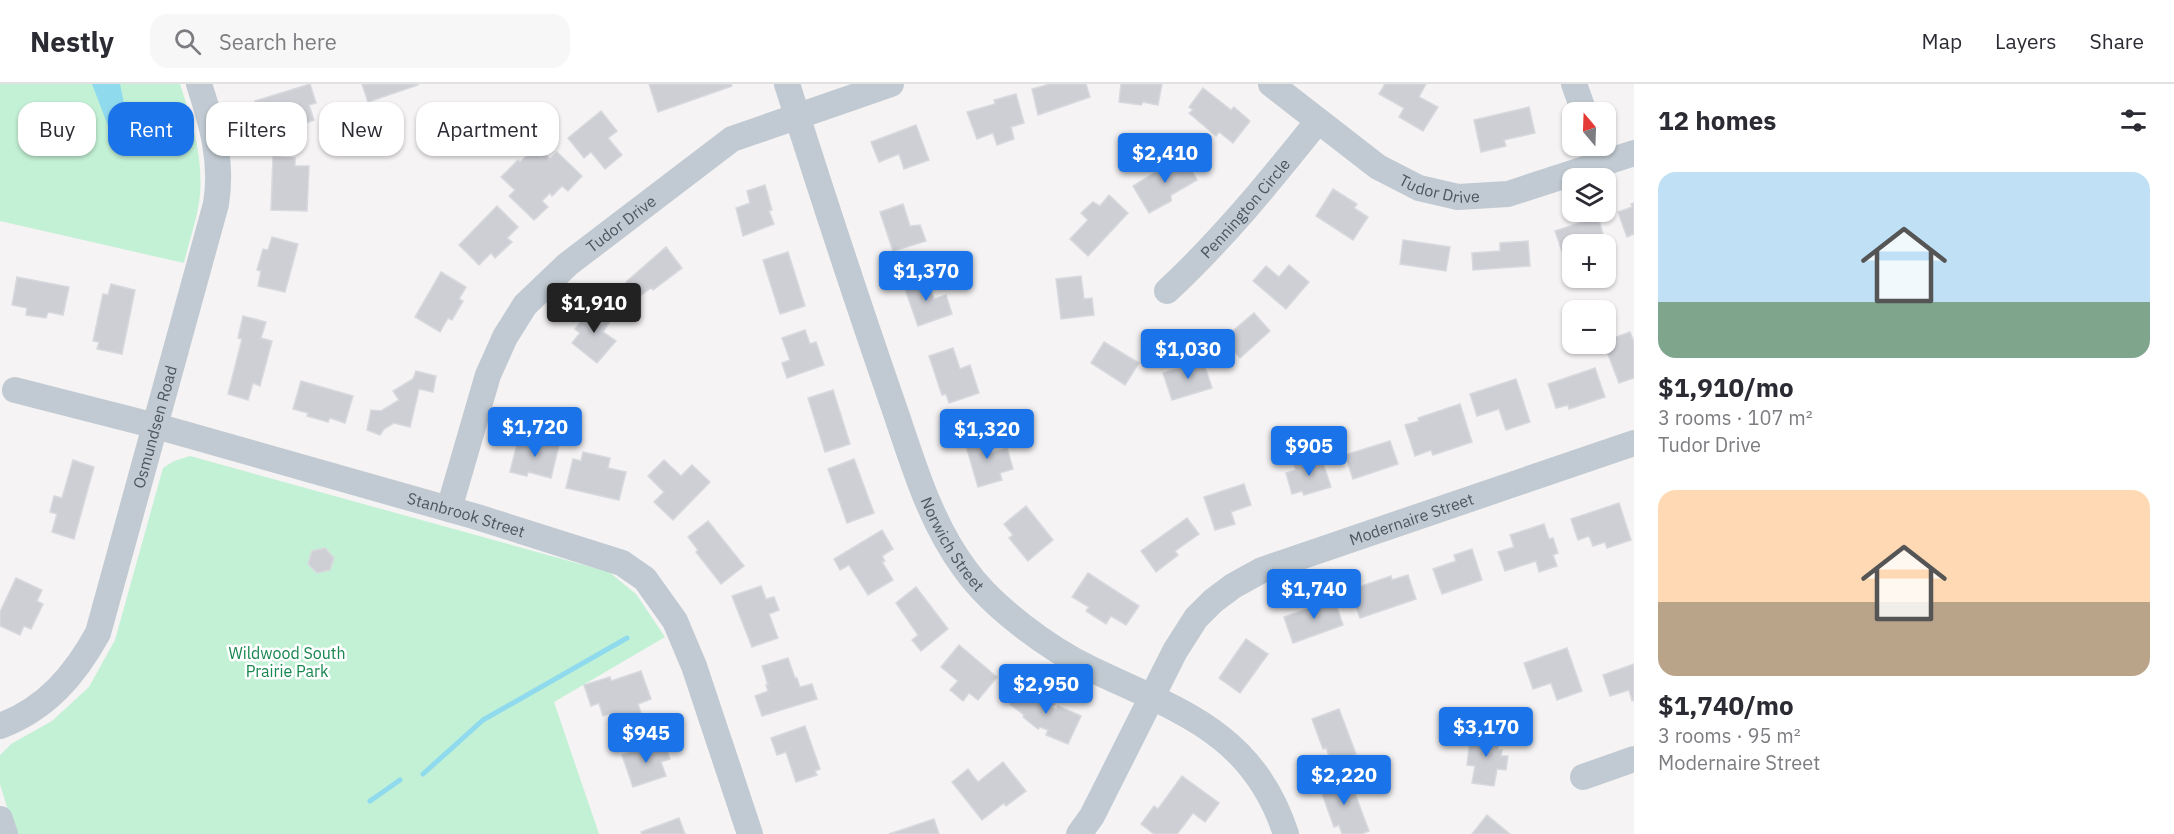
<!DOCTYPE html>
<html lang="en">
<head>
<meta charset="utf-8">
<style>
	body { margin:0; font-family:"IBM Plex Sans",sans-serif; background:#f7f7f7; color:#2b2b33; height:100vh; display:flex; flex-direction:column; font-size:22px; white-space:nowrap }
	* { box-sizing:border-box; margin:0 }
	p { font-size:20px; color:#7c7c81 }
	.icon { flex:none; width:33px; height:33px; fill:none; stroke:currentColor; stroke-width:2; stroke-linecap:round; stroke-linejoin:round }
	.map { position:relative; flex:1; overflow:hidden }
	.details { display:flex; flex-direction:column; background:#fff; width:540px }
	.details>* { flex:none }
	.banner { position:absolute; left:18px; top:18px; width:570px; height:54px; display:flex; gap:12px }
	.needle { width:39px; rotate:341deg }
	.controls { position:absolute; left:1562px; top:18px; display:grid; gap:12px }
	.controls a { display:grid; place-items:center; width:54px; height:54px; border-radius:12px; background:#fff; box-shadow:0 2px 4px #0004; font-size:30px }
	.price { position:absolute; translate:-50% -51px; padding:0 14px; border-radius:6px; background:#1a73e8; color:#fff; font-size:20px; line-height:39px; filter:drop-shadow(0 2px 3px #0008) }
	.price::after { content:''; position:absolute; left:50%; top:36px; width:18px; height:14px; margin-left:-9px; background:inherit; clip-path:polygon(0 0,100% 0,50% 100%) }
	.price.on { background:#222; color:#fff }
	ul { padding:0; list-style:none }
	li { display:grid; align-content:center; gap:12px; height:318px; padding:0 24px }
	li span { display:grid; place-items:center; height:186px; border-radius:18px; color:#555 }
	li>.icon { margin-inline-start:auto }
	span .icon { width:108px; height:108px; fill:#fffc; stroke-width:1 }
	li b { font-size:26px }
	h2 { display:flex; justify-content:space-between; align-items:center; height:72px; padding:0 24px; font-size:26px }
	.pill { padding:0 21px; border-radius:18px; background:#fff; box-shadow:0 2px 4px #0004; font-size:21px; line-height:54px }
	.pill.on { background:#1a73e8; color:#fff }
	header { display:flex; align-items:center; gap:36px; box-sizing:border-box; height:84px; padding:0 30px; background:#fff; border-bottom:2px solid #e1e1e2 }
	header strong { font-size:28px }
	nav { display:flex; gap:33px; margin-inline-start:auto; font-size:21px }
	.search { width:420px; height:54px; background:#f7f7f7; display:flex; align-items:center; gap:15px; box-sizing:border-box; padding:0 21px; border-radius:18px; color:#7c7c81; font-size:22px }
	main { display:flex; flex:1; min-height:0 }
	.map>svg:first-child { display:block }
	.green { fill:#c3f1d5 }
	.water { fill:#90daee }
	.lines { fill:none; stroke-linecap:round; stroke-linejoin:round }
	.stream { stroke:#90daee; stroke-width:5 }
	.building { fill:#cdcfd5; stroke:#d7d9de; stroke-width:1.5 }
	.minor { stroke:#c1cad2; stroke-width:26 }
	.labels { text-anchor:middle; stroke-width:5; stroke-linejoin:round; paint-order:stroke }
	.street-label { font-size:16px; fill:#4a5661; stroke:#fff }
	.park-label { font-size:16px; fill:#17864f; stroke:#fff }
</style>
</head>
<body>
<header>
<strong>Nestly</strong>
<div class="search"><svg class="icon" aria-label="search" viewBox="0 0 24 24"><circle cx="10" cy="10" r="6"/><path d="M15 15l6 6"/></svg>Search here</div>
<nav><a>Map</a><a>Layers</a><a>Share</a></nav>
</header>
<main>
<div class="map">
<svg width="1634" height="750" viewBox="0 0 1634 750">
	<rect width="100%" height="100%" fill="#f5f3f3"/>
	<g class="green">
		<path d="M 0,0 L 180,0 C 192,37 203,71 200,110 C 198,133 189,157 184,179 L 0,137 Z"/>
		<path d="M 190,372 L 609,488 L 636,510 L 665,553 L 554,618 L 599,750 L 15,750 L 0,700 L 0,671 L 11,660 L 52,637 L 89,603 L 115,556 L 163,384 L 174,377 Z"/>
	</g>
	<path class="water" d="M 92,0 L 120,0 L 130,47 L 120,55 L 110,47 Z"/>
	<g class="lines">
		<g class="stream">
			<path d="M 423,690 L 483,636 L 627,554"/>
			<path d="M 370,717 L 400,696"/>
		</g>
	</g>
	<g class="building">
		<path d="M 310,0 L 316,19 L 309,21 L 314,36 L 274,50 L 269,34 L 262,36 L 255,17 Z"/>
		<path d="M 362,0 L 417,0 L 418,1 L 368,18 Z"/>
		<path d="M 649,0 L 731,0 L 732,2 L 658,28 Z"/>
		<path d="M 1050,0 L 1086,0 L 1090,13 L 1038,31 L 1032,5 Z"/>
		<path d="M 1121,0 L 1162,0 L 1158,21 L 1143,18 L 1141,21 L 1119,18 Z"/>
		<path d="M 1385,0 L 1426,0 L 1419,13 L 1438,23 L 1423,47 L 1399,33 L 1404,24 L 1379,10 Z"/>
		<path d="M 1203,4 L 1231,26 L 1234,23 L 1250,37 L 1233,59 L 1219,48 L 1216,52 L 1189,29 L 1193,26 L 1189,23 Z"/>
		<path d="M 1016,10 L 1024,39 L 1011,43 L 1014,55 L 997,61 L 993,49 L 977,55 L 967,28 L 995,20 L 994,16 Z"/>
		<path d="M 1529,23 L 1535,49 L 1504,56 L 1506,62 L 1481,68 L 1474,36 Z"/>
		<path d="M 601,27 L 617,47 L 608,54 L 622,71 L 605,85 L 591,68 L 584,74 L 568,54 Z"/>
		<path d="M 916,41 L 929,76 L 904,85 L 899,70 L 879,78 L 871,58 Z"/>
		<path d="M 537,62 L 550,75 L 557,68 L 582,92 L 568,107 L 562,102 L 552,112 L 550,109 L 542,117 L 548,123 L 534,136 L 509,112 L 515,106 L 501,93 L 518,76 L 520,78 Z"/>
		<path d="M 1183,71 L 1197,96 L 1171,111 L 1171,117 L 1149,129 L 1133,102 Z"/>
		<path d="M 273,73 L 295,74 L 295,82 L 309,82 L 307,127 L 271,126 Z"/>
		<path d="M 765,101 L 772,126 L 769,127 L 774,140 L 743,152 L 736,124 L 750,119 L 747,107 Z"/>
		<path d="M 1333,105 L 1357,120 L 1354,124 L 1368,133 L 1353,156 L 1316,132 Z"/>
		<path d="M 1109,111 L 1128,129 L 1088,172 L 1070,155 L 1088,136 L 1081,129 L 1093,118 L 1100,122 Z"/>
		<path d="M 1634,119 L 1634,150 L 1627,153 L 1618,128 L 1632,123 L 1631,120 Z"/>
		<path d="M 903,120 L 910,142 L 920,141 L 926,157 L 893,167 L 880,128 Z"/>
		<path d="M 497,122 L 518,143 L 507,154 L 512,158 L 495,174 L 491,169 L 479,181 L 459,161 Z"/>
		<path d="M 1598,133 L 1605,157 L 1593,160 L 1572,160 L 1572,167 L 1563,170 L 1555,147 Z"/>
		<path d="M 272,153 L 298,160 L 285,208 L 258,202 L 261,187 L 257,186 L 263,165 L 268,166 Z"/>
		<path d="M 1403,156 L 1450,163 L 1446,187 L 1400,180 Z"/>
		<path d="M 1528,157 L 1530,182 L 1473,186 L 1472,169 L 1500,167 L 1500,159 Z"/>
		<path d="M 666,163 L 682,184 L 653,206 L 651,204 L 637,214 L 626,198 Z"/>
		<path d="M 788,168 L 805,222 L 780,230 L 763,176 Z"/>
		<path d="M 1289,181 L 1309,198 L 1286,225 L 1253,197 L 1266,182 L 1279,193 Z"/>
		<path d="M 441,188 L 466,203 L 459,215 L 463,217 L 452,236 L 448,234 L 440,248 L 415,233 Z"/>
		<path d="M 925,191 L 934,215 L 946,211 L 952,230 L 918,242 L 903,199 Z"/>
		<path d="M 1081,192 L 1084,215 L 1092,214 L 1094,231 L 1061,235 L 1056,195 Z"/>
		<path d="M 17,193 L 69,203 L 63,231 L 48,228 L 46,234 L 26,231 L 27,224 L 12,221 Z"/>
		<path d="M 111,200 L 135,206 L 122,270 L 97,265 L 99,258 L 93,257 L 103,210 L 108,211 Z"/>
		<path d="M 594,220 L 612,234 L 603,248 L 616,257 L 597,279 L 572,259 L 580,249 L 575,245 Z"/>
		<path d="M 1254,229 L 1270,247 L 1240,274 L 1223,255 Z"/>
		<path d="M 243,232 L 266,238 L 261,254 L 272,257 L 260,302 L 253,299 L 248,316 L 228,310 L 242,255 L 238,254 Z"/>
		<path d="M 805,246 L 810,260 L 816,258 L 824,281 L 787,294 L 782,279 L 790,276 L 782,254 Z"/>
		<path d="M 1630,248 L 1634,258 L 1634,294 L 1619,299 L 1604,260 L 1605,257 Z"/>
		<path d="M 1104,258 L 1139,279 L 1125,301 L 1091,279 Z"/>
		<path d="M 953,264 L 960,285 L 970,281 L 979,309 L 949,319 L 946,310 L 942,311 L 929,272 Z"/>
		<path d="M 1203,277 L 1212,304 L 1172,316 L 1163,289 Z"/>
		<path d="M 1595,284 L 1605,313 L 1569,325 L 1568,321 L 1556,324 L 1548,300 Z"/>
		<path d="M 416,287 L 436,292 L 433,308 L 419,305 L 410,343 L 394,339 L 384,345 L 380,351 L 367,346 L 371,326 L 381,327 L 399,316 L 393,307 L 413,295 Z"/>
		<path d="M 1516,295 L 1530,338 L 1506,346 L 1499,325 L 1477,332 L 1470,310 Z"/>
		<path d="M 301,297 L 353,312 L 345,339 L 330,334 L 328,338 L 307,332 L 308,329 L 293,325 Z"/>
		<path d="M 833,306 L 850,360 L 825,368 L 808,314 Z"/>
		<path d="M 1460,320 L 1472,358 L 1433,371 L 1431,366 L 1415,372 L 1405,341 L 1419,337 L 1418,334 Z"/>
		<path d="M 985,349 L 991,369 L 1007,364 L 1013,385 L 1000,389 L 1002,396 L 978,403 L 964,355 Z"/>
		<path d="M 548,354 L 560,357 L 551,394 L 528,388 L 527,392 L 510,388 L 518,356 L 545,362 Z"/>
		<path d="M 1390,357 L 1398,380 L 1353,395 L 1345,371 Z"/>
		<path d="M 583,368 L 610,374 L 608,384 L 626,388 L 619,416 L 566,404 L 573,375 L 581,377 Z"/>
		<path d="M 1321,373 L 1331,403 L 1304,411 L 1302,407 L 1292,410 L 1286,389 L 1296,386 L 1294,381 Z"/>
		<path d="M 854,375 L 874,429 L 847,439 L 828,385 Z"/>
		<path d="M 73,376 L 94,383 L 74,455 L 52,448 L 57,430 L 50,428 L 54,412 L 62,414 Z"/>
		<path d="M 664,376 L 681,392 L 692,381 L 710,398 L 673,436 L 654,418 L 664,408 L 648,392 Z"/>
		<path d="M 1244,400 L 1251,421 L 1231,428 L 1235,440 L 1215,446 L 1204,413 Z"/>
		<path d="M 1619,419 L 1631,456 L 1607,464 L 1605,458 L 1593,462 L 1589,452 L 1578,456 L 1571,435 Z"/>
		<path d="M 1026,422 L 1053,456 L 1028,477 L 1009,454 L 1013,451 L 1004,440 Z"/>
		<path d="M 1187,434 L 1199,450 L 1175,467 L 1178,471 L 1156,488 L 1141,467 Z"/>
		<path d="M 708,437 L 744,482 L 721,500 L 696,468 L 698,466 L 688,453 Z"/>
		<path d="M 1544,440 L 1549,455 L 1553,454 L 1558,469 L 1553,471 L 1557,482 L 1539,488 L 1536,477 L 1505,487 L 1498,468 L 1514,463 L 1510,451 Z"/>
		<path d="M 882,446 L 893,465 L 882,472 L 885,477 L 882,478 L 893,496 L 868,511 L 849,481 L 840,486 L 834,475 Z"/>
		<path d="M 325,464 L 334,474 L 330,486 L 317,489 L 308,480 L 312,467 Z"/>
		<path d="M 1472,465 L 1482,496 L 1442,510 L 1433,485 L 1456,477 L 1454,471 Z"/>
		<path d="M 1088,489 L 1139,522 L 1126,541 L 1111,532 L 1106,540 L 1086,527 L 1089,523 L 1072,513 Z"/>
		<path d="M 1408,491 L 1416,515 L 1360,534 L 1350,506 L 1391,492 L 1392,496 Z"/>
		<path d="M 16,494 L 42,506 L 37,517 L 43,520 L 31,545 L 24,542 L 20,551 L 0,542 L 0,528 Z"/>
		<path d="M 761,502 L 766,515 L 774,513 L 779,526 L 769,530 L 778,554 L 752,563 L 732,512 Z"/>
		<path d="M 916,503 L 948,545 L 921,567 L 912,556 L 918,551 L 896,519 Z"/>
		<path d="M 1333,511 L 1343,541 L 1293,559 L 1284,533 L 1310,524 L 1309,520 Z"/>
		<path d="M 1246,555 L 1268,570 L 1240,609 L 1219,594 Z"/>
		<path d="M 959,561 L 997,593 L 978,616 L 969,609 L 963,617 L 950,606 L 958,597 L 941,583 Z"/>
		<path d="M 1567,564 L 1582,607 L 1557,616 L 1551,599 L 1533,605 L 1524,579 Z"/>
		<path d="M 788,574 L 795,594 L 797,594 L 800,603 L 812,600 L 817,615 L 762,632 L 755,612 L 768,607 L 766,601 L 768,601 L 762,582 Z"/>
		<path d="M 1634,580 L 1634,616 L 1632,617 L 1629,606 L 1610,612 L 1603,591 Z"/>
		<path d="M 641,587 L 651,615 L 638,620 L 646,645 L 617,654 L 609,630 L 603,632 L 599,619 L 591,622 L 584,601 L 610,593 L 611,597 Z"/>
		<path d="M 1024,601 L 1038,612 L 1040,609 L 1055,620 L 1052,623 L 1056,625 L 1058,622 L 1081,632 L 1068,660 L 1046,651 L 1048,646 L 1040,643 L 1038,645 L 1023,633 L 1024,631 L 1010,620 Z"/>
		<path d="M 1339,625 L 1356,670 L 1332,679 L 1326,664 L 1323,665 L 1312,635 Z"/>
		<path d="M 805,642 L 820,685 L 815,687 L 817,691 L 796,698 L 786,668 L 777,671 L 771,654 Z"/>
		<path d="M 1471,648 L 1500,652 L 1498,666 L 1502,666 L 1501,672 L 1508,672 L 1506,686 L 1497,685 L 1494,702 L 1472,699 L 1475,682 L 1467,681 Z"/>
		<path d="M 664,657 L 670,675 L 661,678 L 666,692 L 633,703 L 622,671 Z"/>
		<path d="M 1003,678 L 1026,707 L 1006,722 L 1004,719 L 982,736 L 952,698 L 968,685 L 978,698 Z"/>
		<path d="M 1348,691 L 1369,747 L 1361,750 L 1342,750 L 1339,741 L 1334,743 L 1319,701 Z"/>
		<path d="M 1182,692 L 1219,719 L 1205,738 L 1193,729 L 1177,750 L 1154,750 L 1141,740 L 1154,722 L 1158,725 Z"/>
		<path d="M 1487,731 L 1510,750 L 1472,750 Z"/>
		<path d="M 679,734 L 685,750 L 642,750 L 641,748 Z"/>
		<path d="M 934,735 L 939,750 L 889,750 Z"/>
	</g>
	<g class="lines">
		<g class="minor">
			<path id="s1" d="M 787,0 C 820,104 854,208 890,312 C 911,371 927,434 965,485 C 992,523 1049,565 1091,585 C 1179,627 1253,648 1286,750"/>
			<path id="s2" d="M 1271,0 L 1378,83 L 1419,104 L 1458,113 L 1508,110 L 1634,69"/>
			<path d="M 1574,0 L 1584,28"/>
			<path id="s3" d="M 1167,207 C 1224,154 1270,97 1318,37"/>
			<path id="s4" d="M 15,306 L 156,342 L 477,433 L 622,479 L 645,495 L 675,537 L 694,582 L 750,750"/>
			<path id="s5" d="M 449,425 L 488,291 L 505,253 L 525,221 L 568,180 L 732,55 L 891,0"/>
			<path id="s6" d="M 0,642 C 46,625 75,591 98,549 L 216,120 C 223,78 212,40 199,0"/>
			<path d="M 1583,693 L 1634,675"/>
			<path d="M 0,735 L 5,750"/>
			<path id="s7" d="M 1079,750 L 1092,732 L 1175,567 L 1196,534 L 1213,517 L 1233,502 L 1262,486 L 1634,359"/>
		</g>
	</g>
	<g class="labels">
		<g class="street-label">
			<text dy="6" stroke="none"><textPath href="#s2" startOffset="202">Tudor Drive</textPath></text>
			<text dy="6" stroke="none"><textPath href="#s3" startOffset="114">Pennington Circle</textPath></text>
			<text dy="6" stroke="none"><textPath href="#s5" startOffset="345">Tudor Drive</textPath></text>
			<text dy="6" stroke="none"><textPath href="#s6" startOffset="352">Osmundsen Road</textPath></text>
			<text dy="6" stroke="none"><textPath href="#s4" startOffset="468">Stanbrook Street</textPath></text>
			<text dy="6" stroke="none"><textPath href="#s7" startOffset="486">Modernaire Street</textPath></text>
			<text dy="6" stroke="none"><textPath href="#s1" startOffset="490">Norwich Street</textPath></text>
		</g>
		<g class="park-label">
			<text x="287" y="575">Wildwood South<tspan x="287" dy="18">Prairie Park</tspan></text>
		</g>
	</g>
</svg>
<div class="controls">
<a><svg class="needle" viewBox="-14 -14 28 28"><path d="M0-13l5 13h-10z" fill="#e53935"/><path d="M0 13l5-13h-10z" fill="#7c7c81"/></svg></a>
<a><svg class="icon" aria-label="layers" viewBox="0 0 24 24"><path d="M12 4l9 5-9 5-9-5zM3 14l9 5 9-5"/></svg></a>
<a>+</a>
<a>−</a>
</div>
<b class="price" style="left:1165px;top:100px">$2,410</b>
<b class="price" style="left:926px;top:218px">$1,370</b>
<b class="price on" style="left:594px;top:250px">$1,910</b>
<b class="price" style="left:1188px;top:296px">$1,030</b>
<b class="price" style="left:535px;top:374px">$1,720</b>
<b class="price" style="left:987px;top:376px">$1,320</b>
<b class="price" style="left:1309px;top:393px">$905</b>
<b class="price" style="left:1314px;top:536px">$1,740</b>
<b class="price" style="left:1046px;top:631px">$2,950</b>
<b class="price" style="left:1486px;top:674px">$3,170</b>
<b class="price" style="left:646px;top:680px">$945</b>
<b class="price" style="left:1344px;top:722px">$2,220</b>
<div class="banner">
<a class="pill">Buy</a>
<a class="pill on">Rent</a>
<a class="pill">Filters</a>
<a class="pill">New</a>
<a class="pill">Apartment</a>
</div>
</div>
<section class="details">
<h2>12 homes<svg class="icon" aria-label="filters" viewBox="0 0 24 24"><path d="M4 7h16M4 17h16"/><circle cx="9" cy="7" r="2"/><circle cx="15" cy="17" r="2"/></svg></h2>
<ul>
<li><span style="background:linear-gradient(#bfe0f5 70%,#7fa58c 0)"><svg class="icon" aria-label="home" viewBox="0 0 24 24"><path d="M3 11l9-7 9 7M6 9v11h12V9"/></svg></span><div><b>$1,910/mo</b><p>3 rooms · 107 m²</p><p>Tudor Drive</p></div></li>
<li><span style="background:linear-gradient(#ffd9b3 60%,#b9a48a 0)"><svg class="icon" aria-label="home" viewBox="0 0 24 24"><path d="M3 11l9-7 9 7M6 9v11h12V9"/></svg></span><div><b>$1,740/mo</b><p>3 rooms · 95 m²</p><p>Modernaire Street</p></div></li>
</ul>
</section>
</main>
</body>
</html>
